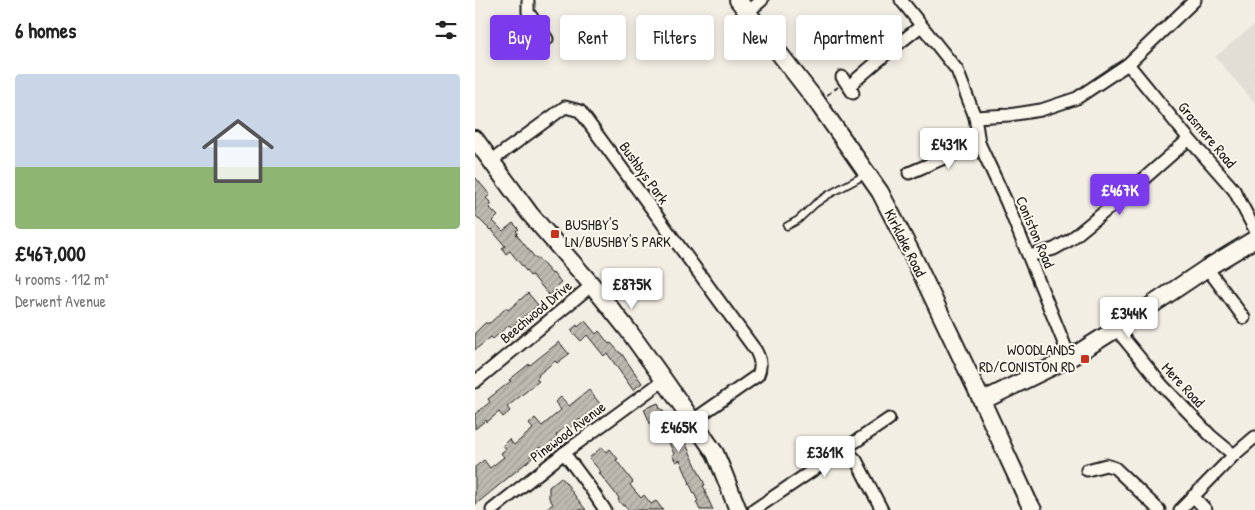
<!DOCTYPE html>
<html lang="en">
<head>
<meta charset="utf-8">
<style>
	body { margin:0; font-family:"Patrick Hand",sans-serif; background:#f2f2f2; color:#222; height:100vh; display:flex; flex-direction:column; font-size:19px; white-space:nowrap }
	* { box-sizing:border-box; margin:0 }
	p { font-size:16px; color:#767676 }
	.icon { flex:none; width:28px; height:28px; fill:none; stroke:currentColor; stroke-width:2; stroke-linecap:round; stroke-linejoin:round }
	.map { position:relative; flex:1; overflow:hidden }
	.side { display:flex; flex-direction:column; background:#fff; width:475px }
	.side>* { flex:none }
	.guide { position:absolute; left:15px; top:15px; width:475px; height:45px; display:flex; gap:10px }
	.price { position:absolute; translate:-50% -42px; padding:0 11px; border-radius:5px; background:#fff; color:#222; font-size:16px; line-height:32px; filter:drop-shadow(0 1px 2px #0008) }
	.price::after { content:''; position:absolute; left:50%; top:30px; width:15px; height:11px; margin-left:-8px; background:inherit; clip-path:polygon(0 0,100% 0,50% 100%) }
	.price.on { background:#7c3aed; color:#fff }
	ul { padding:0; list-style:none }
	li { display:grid; align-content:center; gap:10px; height:265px; padding:0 15px }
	li span { display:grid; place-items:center; height:155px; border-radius:5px; color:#555 }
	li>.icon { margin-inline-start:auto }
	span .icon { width:90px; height:90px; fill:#fffc; stroke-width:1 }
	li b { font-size:21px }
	h2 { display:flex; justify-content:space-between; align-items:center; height:60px; padding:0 15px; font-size:21px }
	.tag { padding:0 18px; border-radius:5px; background:#fff; box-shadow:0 2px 8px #0003; font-size:18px; line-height:45px }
	.tag.on { background:#7c3aed; color:#fff }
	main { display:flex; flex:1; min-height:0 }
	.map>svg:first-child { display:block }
	.built { fill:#e2ded5 }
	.building { fill:url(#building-hatch); stroke:#1c1c1c }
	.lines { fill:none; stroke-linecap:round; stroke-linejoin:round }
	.lane-casing { stroke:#1c1c1c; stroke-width:9 }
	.street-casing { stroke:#1c1c1c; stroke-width:15 }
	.secondary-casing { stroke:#1c1c1c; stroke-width:20 }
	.path { stroke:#1c1c1c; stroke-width:2; stroke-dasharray:5 4; stroke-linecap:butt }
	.lane { stroke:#fbf7ec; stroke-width:5.5 }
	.street { stroke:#fbf7ec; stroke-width:11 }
	.secondary { stroke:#fbf7ec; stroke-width:16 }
	.poi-dot { fill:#c8321e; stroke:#fbf7ec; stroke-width:2 }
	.labels { text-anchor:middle; stroke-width:4; stroke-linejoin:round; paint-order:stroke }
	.street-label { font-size:15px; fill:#1c1c1c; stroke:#fbf7ec }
	.poi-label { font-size:15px; fill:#1c1c1c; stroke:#fbf7ec; text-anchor:start }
</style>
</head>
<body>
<main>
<section class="side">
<h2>6 homes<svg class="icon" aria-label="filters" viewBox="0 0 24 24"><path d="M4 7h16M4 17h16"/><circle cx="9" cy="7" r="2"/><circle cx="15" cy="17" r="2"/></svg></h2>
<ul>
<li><span style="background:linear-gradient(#c9d6e8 60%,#8fb573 0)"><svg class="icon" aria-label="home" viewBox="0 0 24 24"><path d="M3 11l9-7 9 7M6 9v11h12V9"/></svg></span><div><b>£467,000</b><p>4 rooms · 112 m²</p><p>Derwent Avenue</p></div></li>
</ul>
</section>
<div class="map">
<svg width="780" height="510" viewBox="0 0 780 510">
	<defs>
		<pattern id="building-hatch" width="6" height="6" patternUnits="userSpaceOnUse" patternTransform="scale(1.25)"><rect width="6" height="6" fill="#bdbab1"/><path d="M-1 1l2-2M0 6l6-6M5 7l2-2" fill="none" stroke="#a29f98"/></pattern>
	</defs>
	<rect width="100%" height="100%" fill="#f2eee4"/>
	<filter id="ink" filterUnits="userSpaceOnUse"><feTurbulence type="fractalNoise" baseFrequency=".02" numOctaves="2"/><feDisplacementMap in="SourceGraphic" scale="10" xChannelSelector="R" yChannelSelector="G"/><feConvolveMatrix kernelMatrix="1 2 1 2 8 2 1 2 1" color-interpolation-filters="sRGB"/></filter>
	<g filter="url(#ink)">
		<path class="built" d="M 780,24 L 780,103 L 740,57 Z"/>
		<g class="building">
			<path d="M 0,177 L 15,195 L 11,198 L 17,204 L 14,207 L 23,216 L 18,221 L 28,231 L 38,223 L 44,229 L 41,231 L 43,233 L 41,234 L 61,259 L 63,258 L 77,274 L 78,273 L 86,282 L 78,289 L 80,291 L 74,295 L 57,275 L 55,276 L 35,251 L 31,254 L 27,248 L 30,246 L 16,229 L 15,230 L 0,215 Z"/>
			<path d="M 53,293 L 63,305 L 36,327 L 34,325 L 18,339 L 16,337 L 0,350 L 0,333 L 10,323 L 15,323 L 31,308 L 33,310 Z"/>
			<path d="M 110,321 L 121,334 L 124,331 L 134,344 L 136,343 L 145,353 L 146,353 L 167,383 L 158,390 L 132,353 L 129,356 L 112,335 L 106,341 L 105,340 L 96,330 L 102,325 L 103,327 Z"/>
			<path d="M 84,342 L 94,354 L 82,363 L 80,361 L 63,375 L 64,376 L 61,379 L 64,381 L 32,407 L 35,411 L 28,417 L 24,412 L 12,422 L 11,420 L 0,429 L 0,414 L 15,402 L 13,399 L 36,381 L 34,380 L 43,373 L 54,364 L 55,365 Z"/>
			<path d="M 114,390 L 126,405 L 106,421 L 105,419 L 93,429 L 91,426 L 81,435 L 83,438 L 68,450 L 65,447 L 55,456 L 57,458 L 0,505 L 0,467 L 9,460 L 15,468 L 29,457 L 26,453 L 31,449 L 28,445 L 34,439 L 39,445 L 58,429 L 54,424 L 60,418 L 67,426 L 86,410 L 80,402 L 86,397 L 94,406 Z"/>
			<path d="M 183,403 L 185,409 L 187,409 L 191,418 L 192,417 L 195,424 L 198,423 L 208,443 L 210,442 L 230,485 L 228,486 L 231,491 L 230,492 L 238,510 L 225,510 L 221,502 L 223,501 L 214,483 L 215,483 L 205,460 L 201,462 L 197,455 L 199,454 L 193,440 L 186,443 L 178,427 L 177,428 L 169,409 Z"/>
			<path d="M 127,447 L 131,452 L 135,449 L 143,459 L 141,460 L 158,482 L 155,485 L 166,498 L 169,495 L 176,504 L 181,501 L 188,510 L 153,510 L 149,505 L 148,506 L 143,500 L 144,498 L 124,473 L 126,472 L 114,458 Z"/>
			<path d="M 86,477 L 95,488 L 94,488 L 111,510 L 70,510 L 78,504 L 74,498 L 74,487 Z"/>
		</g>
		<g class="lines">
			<defs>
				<path id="lane" d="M 312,226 L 323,220 L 340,204 L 353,195 L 390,175"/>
				<g id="street">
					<path d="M 426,0 L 482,70 L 500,117 L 534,115 L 566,110 L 602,98 L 653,64 L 720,0"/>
					<path d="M 53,1 L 53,12 L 72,39"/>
					<path d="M 273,12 L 287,0"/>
					<path d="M 653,64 L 714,139 L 759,190 L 780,230"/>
					<path d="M 367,77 L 378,93"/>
					<path d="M 374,86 L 418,48 L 446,26"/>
					<path d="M 500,117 L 504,143 L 531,201 L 595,358"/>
					<path d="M 16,161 L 90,107 L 105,111 L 281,351 C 285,359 287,366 283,375 L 217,421"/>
					<path d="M 434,173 L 504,143"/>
					<path d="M 554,256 L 579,249 L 595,240 L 655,191 L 714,139"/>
					<path d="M 732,268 L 769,318"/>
					<path d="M 641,329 L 687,385 L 736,436 L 759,455"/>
					<path d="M 0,382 L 117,285"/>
					<path d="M 89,453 L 116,489 L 130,510"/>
					<path d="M 369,453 L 377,444 L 414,419"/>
					<path d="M 612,470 L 631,465 L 640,468 L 684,510"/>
					<path d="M 718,496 L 731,510"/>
					<path d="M 17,510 L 89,453 L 189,380"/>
					<path d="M 279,510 L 359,456 C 367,451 375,453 381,460 L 407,510"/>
					<path d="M 705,510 L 759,455 L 780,437"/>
				</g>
				<g id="secondary">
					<path d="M 263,0 L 342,102 L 405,192 L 437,254 L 507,401 L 553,501 L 558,510"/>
					<path d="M 0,139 L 55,214 L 117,285 L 153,330 L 189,380 L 240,453 L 248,472 L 263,510"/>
					<path d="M 507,401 L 595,358 L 641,329 L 732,268 L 780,239"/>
				</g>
			</defs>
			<use href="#lane" class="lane-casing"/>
			<use href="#street" class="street-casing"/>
			<use href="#secondary" class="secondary-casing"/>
			<path class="path" d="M 352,95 L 363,87"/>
			<use href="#lane" class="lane"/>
			<use href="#street" class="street"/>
			<use href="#secondary" class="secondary"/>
		</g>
	</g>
	<g class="poi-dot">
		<rect x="75" y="229" width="10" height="10" rx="2.5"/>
		<rect x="605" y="354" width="10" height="10" rx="2.5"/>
	</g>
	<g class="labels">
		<g class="street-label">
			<text transform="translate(732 135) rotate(50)" y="5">Grasmere Road</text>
			<text transform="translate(169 173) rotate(54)" y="5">Bushbys Park</text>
			<text transform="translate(560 232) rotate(67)" y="5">Coniston Road</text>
			<text transform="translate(430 243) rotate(63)" y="5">Kirklake Road</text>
			<text transform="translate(61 312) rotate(-40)" y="5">Beechwood Drive</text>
			<text transform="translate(708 385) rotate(47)" y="5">Mere Road</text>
			<text transform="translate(93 432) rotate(-37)" y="5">Pinewood Avenue</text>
		</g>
		<g class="poi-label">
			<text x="90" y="230">BUSHBY'S<tspan x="90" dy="17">LN/BUSHBY'S PARK</tspan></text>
			<text x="600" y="355" text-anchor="end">WOODLANDS<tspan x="600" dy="17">RD/CONISTON RD</tspan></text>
		</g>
	</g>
</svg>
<b class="price" style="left:474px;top:170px">£431K</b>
<b class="price on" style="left:645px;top:216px">£467K</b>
<b class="price" style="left:157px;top:310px">£875K</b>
<b class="price" style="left:654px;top:339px">£344K</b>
<b class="price" style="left:204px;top:453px">£465K</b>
<b class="price" style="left:350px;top:478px">£361K</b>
<div class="guide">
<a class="tag on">Buy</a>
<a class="tag">Rent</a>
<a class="tag">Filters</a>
<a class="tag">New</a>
<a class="tag">Apartment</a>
</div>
</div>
</main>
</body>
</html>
